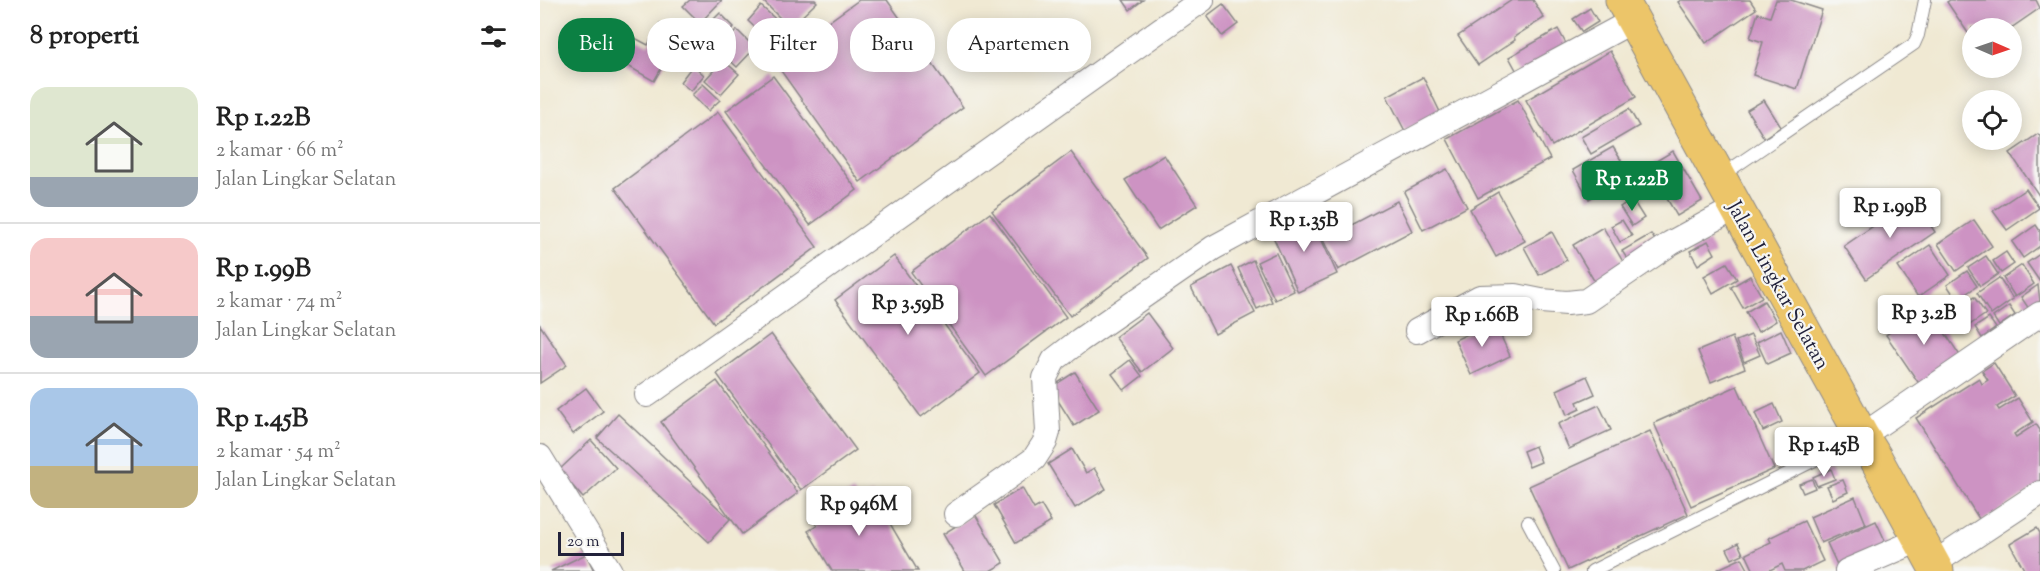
<!DOCTYPE html>
<html lang="id">
<head>
<meta charset="utf-8">
<style>
	body { margin:0; font-family:"Sorts Mill Goudy",serif; background:#f2f2f2; color:#222; height:100vh; display:flex; flex-direction:column; font-size:22px; white-space:nowrap }
	* { box-sizing:border-box; margin:0 }
	p { font-size:20px; color:#767676 }
	.icon { flex:none; width:33px; height:33px; fill:none; stroke:currentColor; stroke-width:2; stroke-linecap:round; stroke-linejoin:round }
	.map { position:relative; flex:1; overflow:hidden }
	.details { display:flex; flex-direction:column; background:#fff; width:540px }
	.details>* { flex:none }
	.guide { position:absolute; left:18px; top:18px; width:570px; height:54px; display:flex; gap:12px }
	.needle { width:39px; rotate:92deg }
	.fabs { position:absolute; left:1422px; top:18px; display:grid; gap:12px }
	.fabs a { display:grid; place-items:center; width:60px; height:60px; border-radius:50%; background:#fff; box-shadow:0 3px 15px #0003; font-size:30px }
	.scale { position:absolute; left:18px; bottom:15px; width:66px; box-sizing:border-box; padding-left:6px; border:3px solid #22223b; border-top:0; font-size:16px; line-height:21px; white-space:nowrap; color:#22223b; -webkit-text-stroke:4px #f6f6f2; paint-order:stroke }
	.price { position:absolute; translate:-50% -51px; padding:0 14px; border-radius:6px; background:#fff; color:#222; font-size:20px; line-height:39px; filter:drop-shadow(0 2px 3px #0008) }
	.price::after { content:''; position:absolute; left:50%; top:36px; width:18px; height:14px; margin-left:-9px; background:inherit; clip-path:polygon(0 0,100% 0,50% 100%) }
	.price.on { background:#0b8043; color:#fff }
	ul { padding:0; list-style:none }
	li { display:flex; align-items:center; gap:18px; height:150px; padding:0 30px }
	li+li { border-top:2px solid #e0e0e0 }
	li span { display:grid; place-items:center; flex:none; width:168px; height:120px; border-radius:18px; color:#555 }
	li>.icon { margin-inline-start:auto }
	span .icon { width:72px; height:72px; fill:#fffc; stroke-width:1 }
	li b { font-size:26px }
	h2 { display:flex; justify-content:space-between; align-items:center; height:72px; padding:0 30px; font-size:26px }
	.chip { padding:0 21px; border-radius:24px; background:#fff; box-shadow:0 3px 15px #0003; font-size:21px; line-height:54px }
	.chip.on { background:#0b8043; color:#fff }
	main { display:flex; flex:1; min-height:0 }
	.map>svg:first-child { display:block }
	.building { fill:#cd93c3 }
	.lines { fill:none; stroke-linecap:round; stroke-linejoin:round }
	.lane-casing { stroke:#898687; stroke-width:14 }
	.street-casing { stroke:#898687; stroke-width:26 }
	.highway-casing { stroke:#898687; stroke-width:35 }
	.lane { stroke:#fff; stroke-width:12 }
	.street { stroke:#fff; stroke-width:24 }
	.highway { stroke:#ecc569; stroke-width:33 }
	.labels { text-anchor:middle; stroke-width:4.5; stroke-linejoin:round; paint-order:stroke }
	.street-label { font-size:21px; fill:#22223b; stroke:#f6f6f2 }
</style>
</head>
<body>
<main>
<section class="details">
<h2>8 properti<svg class="icon" aria-label="filters" viewBox="0 0 24 24"><path d="M4 7h16M4 17h16"/><circle cx="9" cy="7" r="2"/><circle cx="15" cy="17" r="2"/></svg></h2>
<ul>
<li><span style="background:linear-gradient(#dfe7d0 75%,#9aa5b1 0)"><svg class="icon" aria-label="home" viewBox="0 0 24 24"><path d="M3 11l9-7 9 7M6 9v11h12V9"/></svg></span><div><b>Rp 1.22B</b><p>2 kamar · 66 m²</p><p>Jalan Lingkar Selatan</p></div></li>
<li><span style="background:linear-gradient(#f6c9c9 65%,#9aa5b1 0)"><svg class="icon" aria-label="home" viewBox="0 0 24 24"><path d="M3 11l9-7 9 7M6 9v11h12V9"/></svg></span><div><b>Rp 1.99B</b><p>2 kamar · 74 m²</p><p>Jalan Lingkar Selatan</p></div></li>
<li><span style="background:linear-gradient(#a9c7e8 65%,#c2b280 0)"><svg class="icon" aria-label="home" viewBox="0 0 24 24"><path d="M3 11l9-7 9 7M6 9v11h12V9"/></svg></span><div><b>Rp 1.45B</b><p>2 kamar · 54 m²</p><p>Jalan Lingkar Selatan</p></div></li>
</ul>
</section>
<div class="map">
<svg width="1500" height="571" viewBox="0 0 1500 571">
	<rect width="100%" height="100%" fill="#f6f6f2"/>
	<filter id="ink" filterUnits="userSpaceOnUse"><feTurbulence type="fractalNoise" baseFrequency=".0167" numOctaves="2"/><feDisplacementMap in="SourceGraphic" scale="12" xChannelSelector="R" yChannelSelector="G"/><feConvolveMatrix kernelMatrix="1 2 1 2 8 2 1 2 1" color-interpolation-filters="sRGB"/></filter>
	<filter id="wash" filterUnits="userSpaceOnUse"><feTurbulence type="fractalNoise" baseFrequency=".008" numOctaves="4" result="noise"/><feDisplacementMap in="SourceGraphic" scale="24" xChannelSelector="R" yChannelSelector="G"/><feGaussianBlur stdDeviation="1.35" result="paint"/><feColorMatrix in="noise" values="0 0 0 0 0 0 0 0 0 0 0 0 0 0 0 0 0 1.4 0 .05"/><feComposite in="paint" operator="in"/></filter>
	<g filter="url(#wash)">
		<rect width="100%" height="100%" fill="#f0e9d3"/>
		<g id="blocks">
			<g class="building">
				<path d="M 150,0 L 182,0 L 160,23 L 143,6 Z"/>
				<path d="M 222,0 L 275,0 L 277,2 L 250,28 Z"/>
				<path d="M 319,0 L 347,0 L 423,107 L 320,182 L 234,61 Z"/>
				<path d="M 583,0 L 603,0 L 590,10 Z"/>
				<path d="M 972,0 L 993,0 L 1004,18 L 974,37 L 975,40 L 938,65 L 918,36 Z"/>
				<path d="M 1141,0 L 1210,0 L 1216,9 L 1166,43 L 1138,2 Z"/>
				<path d="M 1236,0 L 1251,0 L 1282,10 L 1257,89 L 1213,75 L 1223,42 L 1210,38 L 1218,13 L 1230,17 Z"/>
				<path d="M 1410,0 L 1496,0 L 1500,8 L 1471,28 L 1432,28 L 1432,39 L 1407,2 Z"/>
				<path d="M 683,4 L 698,24 L 682,36 L 667,16 Z"/>
				<path d="M 221,6 L 242,25 L 228,40 L 208,21 Z"/>
				<path d="M 1050,8 L 1058,22 L 1042,32 L 1033,19 Z"/>
				<path d="M 180,13 L 194,27 L 173,47 L 160,33 Z"/>
				<path d="M 120,23 L 141,35 L 114,81 L 81,62 L 95,38 L 108,45 Z"/>
				<path d="M 1018,29 L 1030,51 L 981,79 L 969,57 Z"/>
				<path d="M 197,30 L 215,48 L 197,67 L 178,49 Z"/>
				<path d="M 1070,51 L 1096,97 L 1012,146 L 986,100 Z"/>
				<path d="M 183,60 L 199,74 L 181,94 L 165,80 Z"/>
				<path d="M 153,65 L 164,75 L 151,91 L 140,82 Z"/>
				<path d="M 233,76 L 317,190 L 270,225 L 186,111 Z"/>
				<path d="M 883,77 L 900,112 L 865,131 L 847,96 Z"/>
				<path d="M 163,84 L 180,100 L 168,111 L 152,95 Z"/>
				<path d="M 978,100 L 1010,159 L 938,198 L 907,139 Z"/>
				<path d="M 1224,100 L 1241,127 L 1224,138 L 1207,110 Z"/>
				<path d="M 1089,109 L 1099,126 L 1051,154 L 1041,137 Z"/>
				<path d="M 178,112 L 277,247 L 174,323 L 75,188 Z"/>
				<path d="M 1498,134 L 1500,136 L 1500,197 L 1470,153 Z"/>
				<path d="M 1073,147 L 1090,175 L 1049,199 L 1033,170 Z"/>
				<path d="M 1133,151 L 1162,201 L 1137,216 L 1108,166 Z"/>
				<path d="M 531,152 L 608,258 L 530,316 L 452,211 Z"/>
				<path d="M 624,155 L 657,205 L 618,230 L 585,180 Z"/>
				<path d="M 907,169 L 927,207 L 883,230 L 864,192 Z"/>
				<path d="M 1486,189 L 1499,208 L 1467,230 L 1453,211 Z"/>
				<path d="M 958,192 L 985,241 L 956,257 L 930,209 Z"/>
				<path d="M 1092,199 L 1104,218 L 1092,226 L 1080,207 Z"/>
				<path d="M 1373,199 L 1395,232 L 1326,279 L 1304,246 Z"/>
				<path d="M 857,201 L 872,231 L 798,270 L 783,240 Z"/>
				<path d="M 450,213 L 526,317 L 446,376 L 371,272 Z"/>
				<path d="M 770,214 L 797,274 L 758,292 L 731,232 Z"/>
				<path d="M 1082,220 L 1092,236 L 1080,242 L 1071,226 Z"/>
				<path d="M 1434,220 L 1452,246 L 1416,271 L 1398,244 Z"/>
				<path d="M 1496,225 L 1500,231 L 1500,246 L 1483,258 L 1472,242 Z"/>
				<path d="M 1063,227 L 1086,267 L 1056,284 L 1033,245 Z"/>
				<path d="M 1012,232 L 1027,260 L 999,275 L 984,247 Z"/>
				<path d="M 1111,234 L 1117,243 L 1088,260 L 1082,251 Z"/>
				<path d="M 1168,241 L 1175,254 L 1158,265 L 1150,251 Z"/>
				<path d="M 1390,245 L 1410,275 L 1378,297 L 1358,267 Z"/>
				<path d="M 1466,252 L 1474,264 L 1461,273 L 1453,261 Z"/>
				<path d="M 736,253 L 754,291 L 735,300 L 717,262 Z"/>
				<path d="M 1500,254 L 1500,282 L 1487,263 Z"/>
				<path d="M 354,256 L 440,373 L 381,417 L 295,300 Z"/>
				<path d="M 1446,256 L 1458,274 L 1440,286 L 1428,268 Z"/>
				<path d="M 713,260 L 732,302 L 717,309 L 698,268 Z"/>
				<path d="M 1187,263 L 1197,279 L 1173,293 L 1164,276 Z"/>
				<path d="M 1482,265 L 1494,284 L 1475,297 L 1463,278 Z"/>
				<path d="M 691,266 L 715,313 L 675,334 L 651,287 Z"/>
				<path d="M 1427,271 L 1437,286 L 1417,300 L 1407,285 Z"/>
				<path d="M 1210,276 L 1222,297 L 1203,308 L 1191,287 Z"/>
				<path d="M 1459,278 L 1473,299 L 1451,315 L 1437,293 Z"/>
				<path d="M 1498,285 L 1500,301 L 1489,309 L 1481,297 Z"/>
				<path d="M 1434,297 L 1446,314 L 1428,326 L 1416,309 Z"/>
				<path d="M 1224,301 L 1236,321 L 1218,332 L 1206,312 Z"/>
				<path d="M 1387,306 L 1421,357 L 1380,385 L 1346,335 Z"/>
				<path d="M 1469,306 L 1475,315 L 1459,326 L 1453,317 Z"/>
				<path d="M 607,313 L 633,348 L 602,372 L 575,337 Z"/>
				<path d="M 1449,318 L 1456,328 L 1442,338 L 1435,327 Z"/>
				<path d="M 954,321 L 970,356 L 931,375 L 915,340 Z"/>
				<path d="M 0,325 L 27,365 L 0,383 Z"/>
				<path d="M 1241,330 L 1251,353 L 1227,364 L 1217,342 Z"/>
				<path d="M 231,334 L 316,450 L 261,490 L 177,374 Z"/>
				<path d="M 1211,335 L 1220,355 L 1204,362 L 1196,341 Z"/>
				<path d="M 1192,337 L 1205,368 L 1171,382 L 1158,351 Z"/>
				<path d="M 590,360 L 602,376 L 584,390 L 572,374 Z"/>
				<path d="M 1454,363 L 1475,396 L 1457,407 L 1459,410 L 1478,398 L 1493,422 L 1474,434 L 1476,437 L 1496,424 L 1500,430 L 1500,485 L 1441,522 L 1376,418 L 1439,378 L 1442,384 L 1448,380 L 1442,371 Z"/>
				<path d="M 535,372 L 559,410 L 534,426 L 510,388 Z"/>
				<path d="M 1047,376 L 1055,394 L 1037,402 L 1040,409 L 1027,415 L 1017,390 Z"/>
				<path d="M 177,381 L 258,493 L 202,534 L 121,422 Z"/>
				<path d="M 1197,386 L 1234,469 L 1151,506 L 1114,423 Z"/>
				<path d="M 46,388 L 63,411 L 33,434 L 16,411 Z"/>
				<path d="M 1234,404 L 1242,422 L 1223,431 L 1215,413 Z"/>
				<path d="M 1059,405 L 1071,430 L 1029,449 L 1018,424 Z"/>
				<path d="M 78,414 L 190,519 L 169,542 L 57,438 Z"/>
				<path d="M 1110,431 L 1148,514 L 1028,570 L 989,486 Z"/>
				<path d="M 51,440 L 76,468 L 43,498 L 19,470 Z"/>
				<path d="M 995,446 L 1001,462 L 989,467 L 983,451 Z"/>
				<path d="M 532,449 L 546,473 L 554,468 L 566,489 L 535,508 L 508,464 Z"/>
				<path d="M 1291,469 L 1295,479 L 1277,486 L 1273,477 Z"/>
				<path d="M 1272,479 L 1275,488 L 1263,493 L 1259,484 Z"/>
				<path d="M 1303,480 L 1308,492 L 1293,499 L 1287,486 Z"/>
				<path d="M 482,488 L 494,509 L 501,505 L 511,522 L 476,543 L 454,505 Z"/>
				<path d="M 313,491 L 319,501 L 332,493 L 378,571 L 292,571 L 268,531 L 277,526 L 271,515 Z"/>
				<path d="M 1315,497 L 1326,524 L 1281,543 L 1270,517 Z"/>
				<path d="M 435,514 L 464,563 L 450,571 L 425,571 L 403,534 Z"/>
				<path d="M 1264,521 L 1283,561 L 1262,571 L 1245,571 L 1242,564 L 1228,571 L 1214,571 L 1206,554 L 1231,542 L 1229,538 Z"/>
				<path d="M 1336,521 L 1349,549 L 1300,571 L 1287,543 Z"/>
				<path d="M 1497,528 L 1500,533 L 1500,571 L 1485,571 L 1470,544 Z"/>
				<path d="M 1198,543 L 1203,554 L 1192,559 L 1187,549 Z"/>
				<path d="M 46,554 L 54,571 L 11,571 Z"/>
				<path d="M 1202,558 L 1209,571 L 1179,571 L 1178,569 Z"/>
			</g>
		</g>
	</g>
	<g filter="url(#ink)">
		<use href="#blocks" fill-opacity="0" stroke="#898687" stroke-width="1.5"/>
		<g class="lines">
			<defs>
				<g id="lane">
					<path d="M 1181,176 L 1374,44 L 1378,35 L 1385,0"/>
					<path d="M 988,522 L 1014,571"/>
					<path d="M 1052,571 L 1321,437"/>
				</g>
				<g id="street">
					<path d="M 877,331 L 940,297 L 976,296 L 1001,301 L 1027,303 L 1046,301 L 1131,243 L 1197,207"/>
					<path d="M 107,395 L 662,0"/>
					<path d="M 1322,436 L 1500,314"/>
					<path d="M 0,457 L 70,571"/>
					<path d="M 416,514 L 494,459 L 505,442 L 508,432 L 505,378 L 514,360 L 540,340 L 673,248 L 1094,20"/>
					<path d="M 1393,564 L 1500,493"/>
					<path d="M 1307,571 L 1379,540"/>
				</g>
				<path id="highway" d="M 1082,0 L 1322,436 L 1335,457 L 1397,571"/>
			</defs>
			<use href="#lane" class="lane-casing"/>
			<use href="#street" class="street-casing"/>
			<use href="#highway" class="highway-casing"/>
			<use href="#lane" class="lane"/>
			<use href="#street" class="street"/>
			<use href="#highway" class="highway"/>
		</g>
	</g>
	<g class="labels">
		<g class="street-label">
			<text transform="translate(1239 285) rotate(61)" y="7">Jalan Lingkar Selatan</text>
		</g>
	</g>
</svg>
<div class="fabs">
<a><svg class="needle" viewBox="-14 -14 28 28"><path d="M0-13l5 13h-10z" fill="#e53935"/><path d="M0 13l5-13h-10z" fill="#767676"/></svg></a>
<a><svg class="icon" aria-label="locate" viewBox="0 0 24 24"><circle cx="12" cy="12" r="6"/><path d="M12 2v4M12 18v4M2 12h4M18 12h4"/></svg></a>
</div>
<div class="scale">20 m</div>
<b class="price on" style="left:1092px;top:212px">Rp 1.22B</b>
<b class="price" style="left:1350px;top:239px">Rp 1.99B</b>
<b class="price" style="left:764px;top:253px">Rp 1.35B</b>
<b class="price" style="left:368px;top:336px">Rp 3.59B</b>
<b class="price" style="left:1384px;top:346px">Rp 3.2B</b>
<b class="price" style="left:942px;top:348px">Rp 1.66B</b>
<b class="price" style="left:1284px;top:478px">Rp 1.45B</b>
<b class="price" style="left:319px;top:537px">Rp 946M</b>
<div class="guide">
<a class="chip on">Beli</a>
<a class="chip">Sewa</a>
<a class="chip">Filter</a>
<a class="chip">Baru</a>
<a class="chip">Apartemen</a>
</div>
</div>
</main>
</body>
</html>
